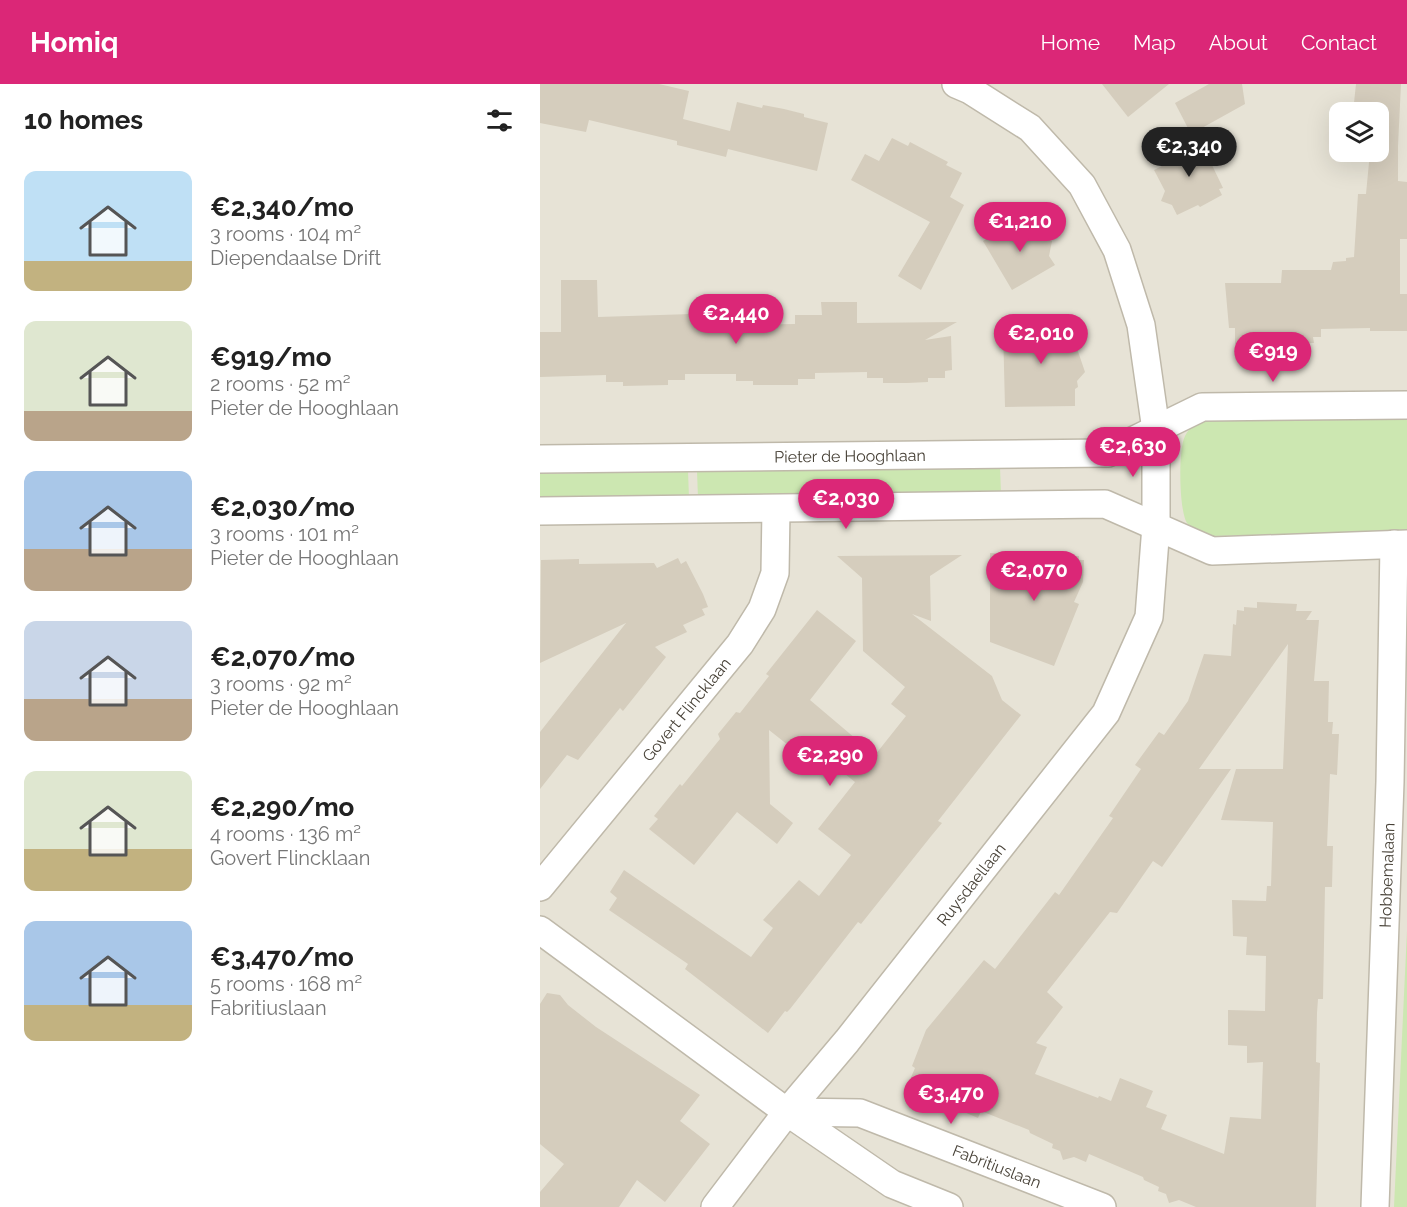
<!DOCTYPE html>
<html lang="en">
<head>
<meta charset="utf-8">
<style>
	body { margin:0; font-family:Raleway,sans-serif; background:#f6f6f6; color:#222; height:100vh; display:flex; flex-direction:column; font-size:22px; white-space:nowrap }
	* { box-sizing:border-box; margin:0 }
	p { font-size:20px; color:#767676 }
	.icon { flex:none; width:33px; height:33px; fill:none; stroke:currentColor; stroke-width:2; stroke-linecap:round; stroke-linejoin:round }
	.map { position:relative; flex:1; overflow:hidden }
	.details { display:flex; flex-direction:column; background:#fff; width:540px }
	.details>* { flex:none }
	.buttons { position:absolute; left:789px; top:18px; display:grid; gap:12px }
	.buttons a { display:grid; place-items:center; width:60px; height:60px; border-radius:12px; background:#fff; box-shadow:0 6px 24px #0002; font-size:30px }
	.price { position:absolute; translate:-50% -51px; padding:0 14px; border-radius:21px; background:#db2777; color:#fff; font-size:20px; line-height:39px; filter:drop-shadow(0 2px 3px #0008) }
	.price::after { content:''; position:absolute; left:50%; top:36px; width:18px; height:14px; margin-left:-9px; background:inherit; clip-path:polygon(0 0,100% 0,50% 100%) }
	.price.active { background:#222; color:#fff }
	ul { padding:0; list-style:none }
	li { display:flex; align-items:center; gap:18px; height:150px; padding:0 24px }
	li span { display:grid; place-items:center; flex:none; width:168px; height:120px; border-radius:12px; color:#555 }
	li>.icon { margin-inline-start:auto }
	span .icon { width:72px; height:72px; fill:#fffc; stroke-width:1 }
	li b { font-size:26px }
	h2 { display:flex; justify-content:space-between; align-items:center; height:72px; padding:0 24px; font-size:26px }
	header { display:flex; align-items:center; gap:36px; box-sizing:border-box; height:84px; padding:0 30px; background:#db2777; color:#fff }
	header strong { font-size:28px }
	nav { display:flex; gap:33px; margin-inline-start:auto; font-size:21px }
	main { display:flex; flex:1; min-height:0 }
	.map>svg:first-child { display:block }
	.residential { fill:#e7e3d6; fill-rule:evenodd }
	.grass { fill:#cce7b1 }
	.building { fill:#d5cdbd; fill-rule:evenodd }
	.lines { fill:none; stroke-linecap:round; stroke-linejoin:round }
	.street-casing { stroke:#bfb9aa; stroke-width:30 }
	.street { stroke:#fff; stroke-width:27 }
	.labels { text-anchor:middle; stroke-width:4.5; stroke-linejoin:round; paint-order:stroke }
	.street-label { font-size:16px; fill:#474137; stroke:#fff }
</style>
</head>
<body>
<header>
<strong>Homiq</strong>
<nav><a>Home</a><a>Map</a><a>About</a><a>Contact</a></nav>
</header>
<main>
<section class="details">
<h2>10 homes<svg class="icon" aria-label="filters" viewBox="0 0 24 24"><path d="M4 7h16M4 17h16"/><circle cx="9" cy="7" r="2"/><circle cx="15" cy="17" r="2"/></svg></h2>
<ul>
<li><span style="background:linear-gradient(#bfe0f5 75%,#c2b280 0)"><svg class="icon" aria-label="home" viewBox="0 0 24 24"><path d="M3 11l9-7 9 7M6 9v11h12V9"/></svg></span><div><b>€2,340/mo</b><p>3 rooms · 104 m²</p><p>Diependaalse Drift</p></div></li>
<li><span style="background:linear-gradient(#dfe7d0 75%,#b9a48a 0)"><svg class="icon" aria-label="home" viewBox="0 0 24 24"><path d="M3 11l9-7 9 7M6 9v11h12V9"/></svg></span><div><b>€919/mo</b><p>2 rooms · 52 m²</p><p>Pieter de Hooghlaan</p></div></li>
<li><span style="background:linear-gradient(#a9c7e8 65%,#b9a48a 0)"><svg class="icon" aria-label="home" viewBox="0 0 24 24"><path d="M3 11l9-7 9 7M6 9v11h12V9"/></svg></span><div><b>€2,030/mo</b><p>3 rooms · 101 m²</p><p>Pieter de Hooghlaan</p></div></li>
<li><span style="background:linear-gradient(#c9d6e8 65%,#b9a48a 0)"><svg class="icon" aria-label="home" viewBox="0 0 24 24"><path d="M3 11l9-7 9 7M6 9v11h12V9"/></svg></span><div><b>€2,070/mo</b><p>3 rooms · 92 m²</p><p>Pieter de Hooghlaan</p></div></li>
<li><span style="background:linear-gradient(#dfe7d0 65%,#c2b280 0)"><svg class="icon" aria-label="home" viewBox="0 0 24 24"><path d="M3 11l9-7 9 7M6 9v11h12V9"/></svg></span><div><b>€2,290/mo</b><p>4 rooms · 136 m²</p><p>Govert Flincklaan</p></div></li>
<li><span style="background:linear-gradient(#a9c7e8 70%,#c2b280 0)"><svg class="icon" aria-label="home" viewBox="0 0 24 24"><path d="M3 11l9-7 9 7M6 9v11h12V9"/></svg></span><div><b>€3,470/mo</b><p>5 rooms · 168 m²</p><p>Fabritiuslaan</p></div></li>
</ul>
</section>
<div class="map">
<svg width="867" height="1123" viewBox="0 0 867 1123">
	<rect width="100%" height="100%" fill="#f3f1e8"/>
	<path class="residential" d="M 0,0 L 867,0 L 867,1123 L 0,1123 ZM 800,28 L 838,28 L 838,68 L 800,68 Z"/>
	<g class="grass">
		<path d="M 867,333 L 867,449 L 671,452 C 662,449 653,447 647,439 C 639,427 638,365 645,352 C 650,341 661,337 672,336 Z"/>
		<path d="M 460,383 L 461,410 L 158,414 L 157,387 Z"/>
		<path d="M 148,387 L 149,414 L 0,416 L 0,390 Z"/>
		<path d="M 867,847 L 867,1123 L 854,1123 Z"/>
	</g>
	<g class="building">
		<path d="M 0,0 L 119,0 L 149,7 L 143,35 L 190,47 L 197,18 L 222,24 L 223,21 L 244,25 L 264,30 L 264,33 L 288,39 L 277,87 L 188,65 L 186,73 L 137,61 L 137,57 L 49,36 L 46,48 L 0,39 Z"/>
		<path d="M 562,0 L 629,0 L 588,33 Z"/>
		<path d="M 669,0 L 702,0 L 705,20 L 651,50 L 635,19 Z"/>
		<path d="M 816,0 L 861,0 L 858,62 L 858,97 L 867,98 L 867,155 L 860,155 L 860,210 L 867,210 L 867,247 L 830,247 L 830,244 L 781,245 L 781,253 L 773,253 L 774,259 L 757,259 L 757,264 L 712,265 L 712,260 L 695,260 L 695,244 L 689,244 L 685,199 L 741,199 L 742,186 L 791,186 L 793,178 L 806,177 L 806,174 L 814,173 L 818,110 L 826,110 L 830,68 L 838,68 L 838,28 L 813,28 Z"/>
		<path d="M 352,54 L 368,62 L 370,58 L 408,78 L 406,81 L 422,89 L 410,113 L 424,121 L 381,206 L 358,192 L 390,138 L 311,96 L 325,70 L 339,77 Z"/>
		<path d="M 659,54 L 683,104 L 679,105 L 682,111 L 660,123 L 658,121 L 637,131 L 632,121 L 621,117 L 625,107 L 614,86 L 626,80 L 623,74 Z"/>
		<path d="M 475,138 L 479,144 L 490,138 L 498,152 L 512,157 L 509,172 L 515,181 L 472,206 L 443,157 Z"/>
		<path d="M 21,196 L 57,196 L 58,233 L 151,230 L 151,219 L 187,219 L 187,241 L 255,240 L 255,231 L 282,231 L 281,218 L 317,218 L 317,239 L 417,238 L 385,256 L 411,252 L 412,286 L 405,287 L 405,294 L 388,294 L 388,298 L 367,299 L 343,299 L 343,294 L 327,294 L 327,288 L 275,289 L 275,295 L 258,295 L 258,301 L 213,301 L 213,297 L 196,297 L 196,290 L 145,290 L 145,296 L 128,296 L 128,301 L 83,302 L 83,298 L 66,298 L 66,291 L 0,293 L 0,248 L 21,248 Z"/>
		<path d="M 527,235 L 545,288 L 537,297 L 538,303 L 535,305 L 535,322 L 465,323 L 463,244 Z"/>
		<path d="M 450,469 L 539,472 L 539,476 L 544,476 L 543,498 L 534,518 L 539,520 L 514,582 L 450,558 Z"/>
		<path d="M 422,471 L 390,492 L 391,537 L 372,530 L 452,592 L 462,616 L 481,631 L 398,737 L 402,739 L 392,751 L 321,840 L 318,838 L 250,925 L 247,928 L 245,927 L 228,949 L 145,885 L 148,880 L 69,826 L 77,814 L 70,808 L 84,786 L 211,873 L 233,844 L 223,836 L 259,796 L 279,812 L 311,771 L 278,745 L 315,698 L 260,654 L 253,665 L 229,646 L 230,720 L 253,739 L 237,760 L 197,728 L 154,781 L 109,745 L 118,735 L 114,732 L 140,700 L 142,702 L 180,655 L 178,650 L 196,628 L 200,629 L 229,592 L 226,590 L 277,526 L 316,557 L 270,616 L 335,671 L 366,632 L 351,620 L 365,603 L 323,567 L 322,494 L 297,472 Z"/>
		<path d="M 138,474 L 141,480 L 146,477 L 163,510 L 168,523 L 162,525 L 165,531 L 143,541 L 147,548 L 115,563 L 126,573 L 83,627 L 80,624 L 38,676 L 27,671 L 0,705 L 0,648 L 86,539 L 0,579 L 1,476 L 39,475 L 39,480 L 114,479 L 117,484 Z"/>
		<path d="M 717,518 L 757,520 L 756,527 L 772,527 L 766,536 L 779,536 L 774,597 L 789,597 L 788,638 L 793,638 L 792,650 L 799,650 L 797,691 L 790,690 L 787,762 L 793,762 L 792,803 L 785,803 L 783,915 L 778,915 L 777,929 L 776,978 L 780,979 L 776,1123 L 656,1123 L 639,1116 L 629,1119 L 626,1110 L 618,1107 L 619,1103 L 604,1096 L 603,1093 L 549,1070 L 546,1078 L 534,1073 L 523,1076 L 520,1067 L 512,1064 L 513,1060 L 490,1049 L 489,1046 L 441,1027 L 438,1034 L 403,1019 L 405,1013 L 369,998 L 375,984 L 372,982 L 386,946 L 444,876 L 455,885 L 515,808 L 519,811 L 573,734 L 569,732 L 601,685 L 595,681 L 619,648 L 624,651 L 648,617 L 664,570 L 691,572 L 693,540 L 696,541 L 697,526 L 704,527 L 704,523 L 717,524 ZM 748,560 L 743,685 L 696,685 L 681,736 L 733,738 L 731,802 L 727,802 L 726,817 L 692,816 L 693,852 L 707,853 L 706,871 L 726,872 L 725,927 L 688,926 L 688,961 L 707,962 L 707,979 L 723,978 L 721,1035 L 690,1033 L 684,1070 L 621,1045 L 627,1031 L 606,1023 L 613,1007 L 580,994 L 571,1017 L 559,1012 L 558,1014 L 495,990 L 507,963 L 496,959 L 523,923 L 507,908 L 570,828 L 577,829 L 613,777 L 622,783 L 691,685 L 659,685 Z"/>
		<path d="M 7,909 L 20,911 L 28,921 L 56,943 L 160,1011 L 140,1037 L 170,1060 L 125,1118 L 97,1096 L 79,1123 L 0,1123 L 0,1108 L 24,1080 L 0,1060 L 0,920 Z"/>
	</g>
	<g class="lines">
		<defs>
			<g id="street">
				<path id="s1" d="M 0,375 L 568,369 L 662,323 L 867,321"/>
				<path d="M 0,427 L 565,420 L 672,467 L 867,460"/>
				<path id="s2" d="M 0,803 L 200,560 L 222,525 L 235,489 L 236,425"/>
				<path d="M 0,846 L 247,1028 L 352,1100 L 409,1123"/>
				<path id="s3" d="M 247,1028 L 320,1029 L 562,1123"/>
				<path id="s4" d="M 175,1123 L 247,1028 L 307,957 L 566,629 L 609,533 L 616,442 L 616,346 L 601,241 L 577,166 L 542,101 L 490,44 L 430,6 L 416,0"/>
				<path id="s5" d="M 835,1123 L 850,698 L 854,460"/>
			</g>
		</defs>
		<use href="#street" class="street-casing"/>
		<use href="#street" class="street"/>
	</g>
	<g class="labels">
		<g class="street-label">
			<text dy="6" stroke="none"><textPath href="#s1" startOffset="310">Pieter de Hooghlaan</textPath></text>
			<text dy="6" stroke="none"><textPath href="#s2" startOffset="230">Govert Flincklaan</textPath></text>
			<text dy="6" stroke="none"><textPath href="#s5" startOffset="332">Hobbemalaan</textPath></text>
			<text dy="6" stroke="none"><textPath href="#s4" startOffset="412">Ruysdaellaan</textPath></text>
			<text dy="6" stroke="none"><textPath href="#s3" startOffset="220">Fabritiuslaan</textPath></text>
		</g>
	</g>
</svg>
<div class="buttons">
<a><svg class="icon" aria-label="layers" viewBox="0 0 24 24"><path d="M12 4l9 5-9 5-9-5zM3 14l9 5 9-5"/></svg></a>
</div>
<b class="price active" style="left:649px;top:94px">€2,340</b>
<b class="price" style="left:480px;top:169px">€1,210</b>
<b class="price" style="left:196px;top:261px">€2,440</b>
<b class="price" style="left:501px;top:281px">€2,010</b>
<b class="price" style="left:733px;top:299px">€919</b>
<b class="price" style="left:593px;top:394px">€2,630</b>
<b class="price" style="left:306px;top:446px">€2,030</b>
<b class="price" style="left:494px;top:518px">€2,070</b>
<b class="price" style="left:290px;top:703px">€2,290</b>
<b class="price" style="left:411px;top:1041px">€3,470</b>
</div>
</main>
</body>
</html>
